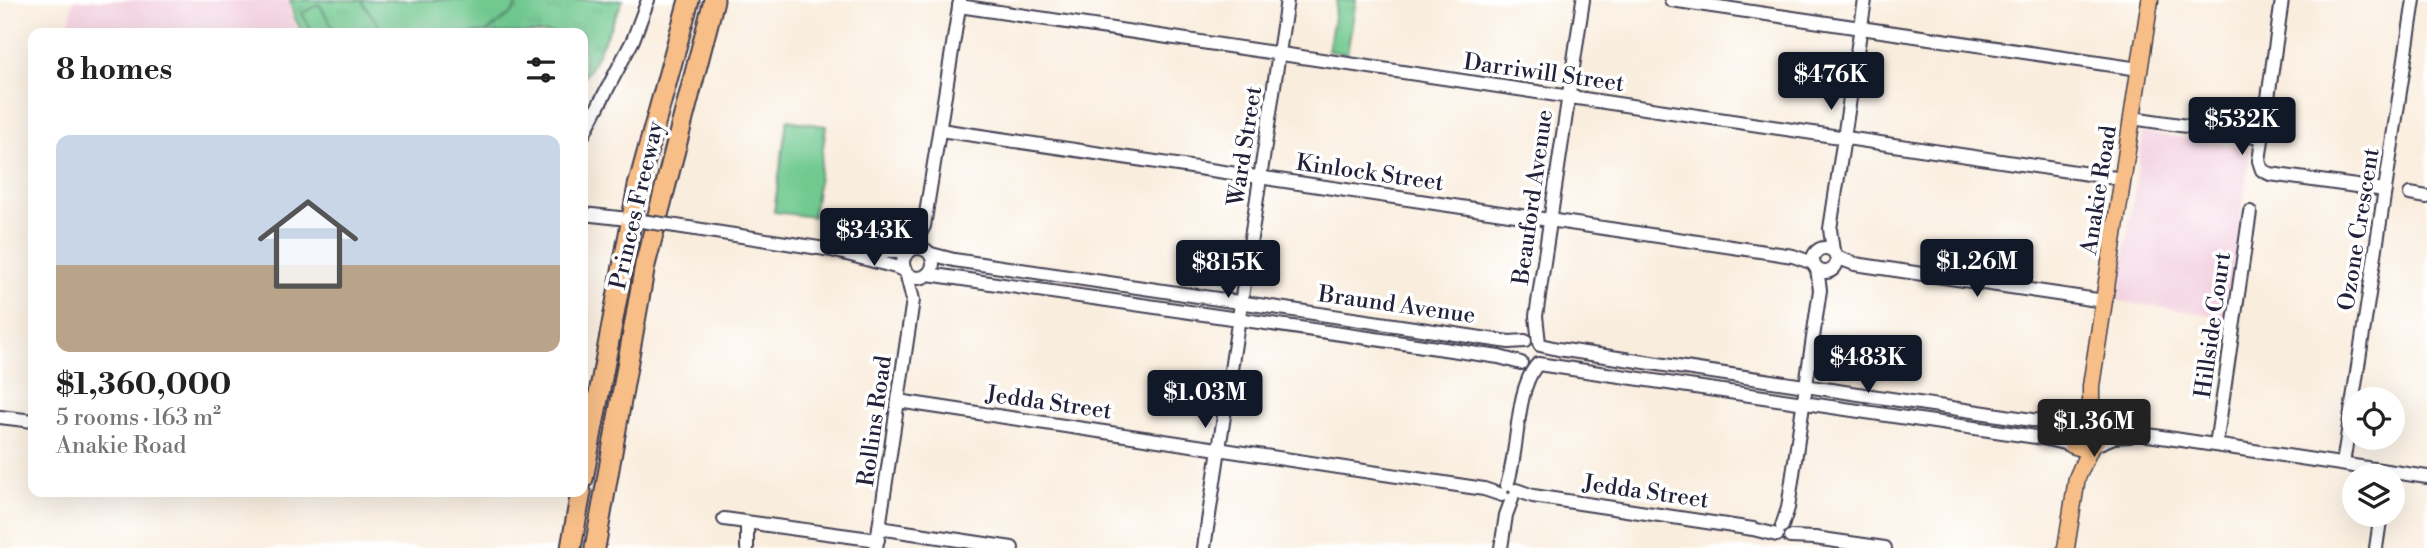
<!DOCTYPE html>
<html lang="en">
<head>
<meta charset="utf-8">
<style>
	body { margin:0; font-family:"Libre Bodoni",serif; background:#f2f2f2; color:#222; height:100vh; display:flex; flex-direction:column; font-size:26px; white-space:nowrap }
	* { box-sizing:border-box; margin:0 }
	p { font-size:23px; color:#767676 }
	.icon { flex:none; width:38px; height:38px; fill:none; stroke:currentColor; stroke-width:2; stroke-linecap:round; stroke-linejoin:round }
	.map { position:relative; flex:1; overflow:hidden }
	.drawer { position:absolute; left:28px; top:28px; width:560px; height:469px; display:flex; flex-direction:column; background:#fff; border-radius:14px; box-shadow:0 7px 28px #0002 }
	.drawer>* { flex:none }
	.buttons { position:absolute; left:2342px; top:387px; display:grid; gap:14px }
	.buttons a { display:grid; place-items:center; width:63px; height:63px; border-radius:50%; background:#fff; box-shadow:0 7px 28px #0002; font-size:35px }
	.price { position:absolute; translate:-50% -60px; padding:0 16px; border-radius:7px; background:#111827; color:#fff; font-size:23px; line-height:46px; filter:drop-shadow(0 2px 4px #0008) }
	.price::after { content:''; position:absolute; left:50%; top:42px; width:21px; height:16px; margin-left:-10px; background:inherit; clip-path:polygon(0 0,100% 0,50% 100%) }
	.price.active { background:#222; color:#fff }
	ul { padding:0; list-style:none }
	li { display:grid; align-content:center; gap:14px; height:371px; padding:0 28px }
	li span { display:grid; place-items:center; height:217px; border-radius:14px; color:#555 }
	li>.icon { margin-inline-start:auto }
	span .icon { width:126px; height:126px; fill:#fffc; stroke-width:1 }
	li b { font-size:30px }
	h2 { display:flex; justify-content:space-between; align-items:center; height:84px; padding:0 28px; font-size:30px }
	.map>svg:first-child { display:block }
	.built { fill:#f3cfde }
	.park { fill:url(#park-tufts); stroke:#4a7666; stroke-width:2 }
	.pitch { fill:#71c990; stroke:#4a7666; stroke-width:2 }
	.lines { fill:none; stroke-linecap:round; stroke-linejoin:round }
	.minor-casing { stroke:#424053; stroke-width:16 }
	.major-casing { stroke:#424053; stroke-width:19 }
	.highway-casing { stroke:#424053; stroke-width:23 }
	.minor { stroke:#fff; stroke-width:12 }
	.major { stroke:#f7be87; stroke-width:16 }
	.highway { stroke:#f7be87; stroke-width:19 }
	.minor-bridge-casing { stroke:#424053; stroke-width:16; stroke-linecap:butt }
	.minor-bridge { stroke:#fff; stroke-width:12 }
	.labels { text-anchor:middle; stroke-width:7; stroke-linejoin:round; paint-order:stroke }
	.street-label { font-size:23px; fill:#22223b; stroke:#fff }
</style>
</head>
<body>
<div class="map">
<svg width="2427" height="548" viewBox="0 0 2427 548">
	<defs>
		<pattern id="park-tufts" width="24" height="20" patternUnits="userSpaceOnUse" patternTransform="scale(1.75)"><rect width="24" height="20" fill="#71c990"/><path d="M3 7l-1-3M5 7V3M7 7l1-3M15 17l-1-3M17 17v-4M19 17l1-3" fill="none" stroke="#62ac7d"/></pattern>
	</defs>
	<rect width="100%" height="100%" fill="#fff"/>
	<filter id="ink" filterUnits="userSpaceOnUse"><feTurbulence type="fractalNoise" baseFrequency=".0143" numOctaves="2"/><feDisplacementMap in="SourceGraphic" scale="14" xChannelSelector="R" yChannelSelector="G"/><feConvolveMatrix kernelMatrix="1 2 1 2 8 2 1 2 1" color-interpolation-filters="sRGB"/></filter>
	<filter id="wash" filterUnits="userSpaceOnUse"><feTurbulence type="fractalNoise" baseFrequency=".00686" numOctaves="4" result="noise"/><feDisplacementMap in="SourceGraphic" scale="28" xChannelSelector="R" yChannelSelector="G"/><feGaussianBlur stdDeviation="1.57" result="paint"/><feColorMatrix in="noise" values="0 0 0 0 0 0 0 0 0 0 0 0 0 0 0 0 0 1.4 0 .05"/><feComposite in="paint" operator="in"/></filter>
	<g filter="url(#wash)">
		<rect width="100%" height="100%" fill="#f9eddd"/>
		<g class="built">
			<path d="M 73,0 L 288,0 L 292,18 L 301,33 L 68,33 Z"/>
			<path d="M 2143,132 L 2251,148 L 2226,317 L 2118,301 Z"/>
		</g>
		<g class="park">
			<path d="M 290,0 L 623,0 L 594,62 L 583,79 L 583,33 L 303,33 L 294,17 Z"/>
			<path d="M 1337,0 L 1356,0 L 1347,54 L 1328,51 Z"/>
		</g>
		<g class="pitch">
			<path d="M 361,0 L 518,0 L 513,12 L 485,33 L 389,33 L 380,27 Z"/>
			<path d="M 319,4 L 336,33 L 313,33 L 302,14 Z"/>
			<path d="M 787,120 L 826,126 L 813,217 L 774,212 Z"/>
		</g>
	</g>
	<g filter="url(#ink)">
		<g class="lines">
			<defs>
				<g id="minor">
					<path d="M 1671,0 L 2139,69"/>
					<path d="M 2282,0 L 2259,161 L 2262,170 L 2270,174 L 2385,190"/>
					<path d="M 959,6 L 2122,179"/>
					<path d="M 2132,118 L 2262,137"/>
					<path d="M 940,130 L 1793,256 L 1813,263"/>
					<path d="M 583,135 L 633,40 L 648,0"/>
					<path d="M 2410,194 L 2427,197"/>
					<path d="M 583,214 L 628,219"/>
					<path d="M 676,226 L 832,250 L 896,267 L 905,271"/>
					<circle cx="1825" cy="260" r="12"/>
					<circle cx="918" cy="263" r="15"/>
					<path d="M 911,250 L 924,226 L 960,1"/>
					<path d="M 857,251 L 909,252"/>
					<path d="M 1833,251 L 1830,229 L 1865,0"/>
					<path d="M 931,254 L 954,260 L 1509,342 L 1525,341"/>
					<path d="M 1836,257 L 1855,264 L 2104,301"/>
					<path d="M 928,274 L 1499,357 L 1521,363"/>
					<path d="M 1539,343 L 1536,316 L 1583,0"/>
					<path d="M 1540,345 L 1558,349 L 2032,420 L 2075,422"/>
					<path d="M 1538,364 L 2043,438 L 2072,445"/>
					<path d="M 898,401 L 1484,489 L 1502,495"/>
					<path d="M 0,417 L 33,421"/>
					<path d="M 2097,423 L 2148,435 L 2427,477"/>
					<path d="M 2216,445 L 2250,212"/>
					<path d="M 2092,446 L 2114,437 L 2130,436"/>
					<path d="M 2343,464 L 2414,0"/>
					<path d="M 1507,485 C 1519,451 1515,392 1536,366"/>
					<path d="M 1516,490 L 1533,496 L 1753,529 L 1777,535"/>
					<path d="M 724,519 L 878,540"/>
					<path d="M 747,523 L 747,548"/>
					<path d="M 1782,526 L 1788,508 L 1820,290 L 1817,269"/>
					<path d="M 879,528 L 1012,548"/>
					<path d="M 1790,537 L 1815,538 L 1885,548"/>
					<path d="M 876,548 L 913,300 L 906,272"/>
					<path d="M 1204,548 L 1287,0"/>
					<path d="M 1501,548 L 1506,515 L 1512,499"/>
					<path d="M 2376,548 L 2381,514"/>
				</g>
				<g id="major">
					<path d="M 2084,417 L 2095,421 C 2102,429 2099,438 2092,446 L 2081,448 L 2072,445 L 2070,435 L 2075,422 Z"/>
					<path d="M 2097,422 L 2091,409 L 2091,386 L 2150,0"/>
					<path d="M 2066,548 L 2077,478 L 2091,446"/>
				</g>
				<g id="highway">
					<path d="M 583,479 L 638,186 L 689,0"/>
					<path d="M 571,548 L 581,492"/>
					<path d="M 595,548 L 645,265 L 714,0"/>
				</g>
			</defs>
			<use href="#minor" class="minor-casing"/>
			<use href="#major" class="major-casing"/>
			<use href="#highway" class="highway-casing"/>
			<use href="#minor" class="minor"/>
			<use href="#major" class="major"/>
			<use href="#highway" class="highway"/>
			<defs>
				<path id="minor-bridge" d="M 628,219 L 676,226"/>
			</defs>
			<use href="#minor-bridge" class="minor-bridge-casing"/>
			<use href="#minor-bridge" class="minor-bridge"/>
		</g>
	</g>
	<g class="labels">
		<g class="street-label">
			<text transform="translate(1544 72) rotate(8)" y="8">Darriwill Street</text>
			<text transform="translate(1244 146) rotate(-81)" y="8">Ward Street</text>
			<text transform="translate(1370 172) rotate(8)" y="8">Kinlock Street</text>
			<text transform="translate(2098 190) rotate(-81)" y="8">Anakie Road</text>
			<text transform="translate(1532 197) rotate(-82)" y="8">Beauford Avenue</text>
			<text transform="translate(636 205) rotate(-77)" y="8">Princes Freeway</text>
			<text transform="translate(2358 229) rotate(-81)" y="8">Ozone Crescent</text>
			<text transform="translate(1397 304) rotate(8)" y="8">Braund Avenue</text>
			<text transform="translate(2212 325) rotate(-82)" y="8">Hillside Court</text>
			<text transform="translate(1049 402) rotate(8)" y="8">Jedda Street</text>
			<text transform="translate(874 421) rotate(-82)" y="8">Rollins Road</text>
			<text transform="translate(1646 491) rotate(8)" y="8">Jedda Street</text>
		</g>
	</g>
</svg>
<div class="buttons">
<a><svg class="icon" aria-label="locate" viewBox="0 0 24 24"><circle cx="12" cy="12" r="6"/><path d="M12 2v4M12 18v4M2 12h4M18 12h4"/></svg></a>
<a><svg class="icon" aria-label="layers" viewBox="0 0 24 24"><path d="M12 4l9 5-9 5-9-5zM3 14l9 5 9-5"/></svg></a>
</div>
<b class="price" style="left:1831px;top:112px">$476K</b>
<b class="price" style="left:2242px;top:157px">$532K</b>
<b class="price" style="left:874px;top:268px">$343K</b>
<b class="price" style="left:1977px;top:299px">$1.26M</b>
<b class="price" style="left:1228px;top:300px">$815K</b>
<b class="price" style="left:1868px;top:395px">$483K</b>
<b class="price" style="left:1205px;top:430px">$1.03M</b>
<b class="price active" style="left:2094px;top:459px">$1.36M</b>
<section class="drawer">
<h2>8 homes<svg class="icon" aria-label="filters" viewBox="0 0 24 24"><path d="M4 7h16M4 17h16"/><circle cx="9" cy="7" r="2"/><circle cx="15" cy="17" r="2"/></svg></h2>
<ul>
<li><span style="background:linear-gradient(#c9d6e8 60%,#b9a48a 0)"><svg class="icon" aria-label="home" viewBox="0 0 24 24"><path d="M3 11l9-7 9 7M6 9v11h12V9"/></svg></span><div><b>$1,360,000</b><p>5 rooms · 163 m²</p><p>Anakie Road</p></div></li>
</ul>
</section>
</div>
</body>
</html>
